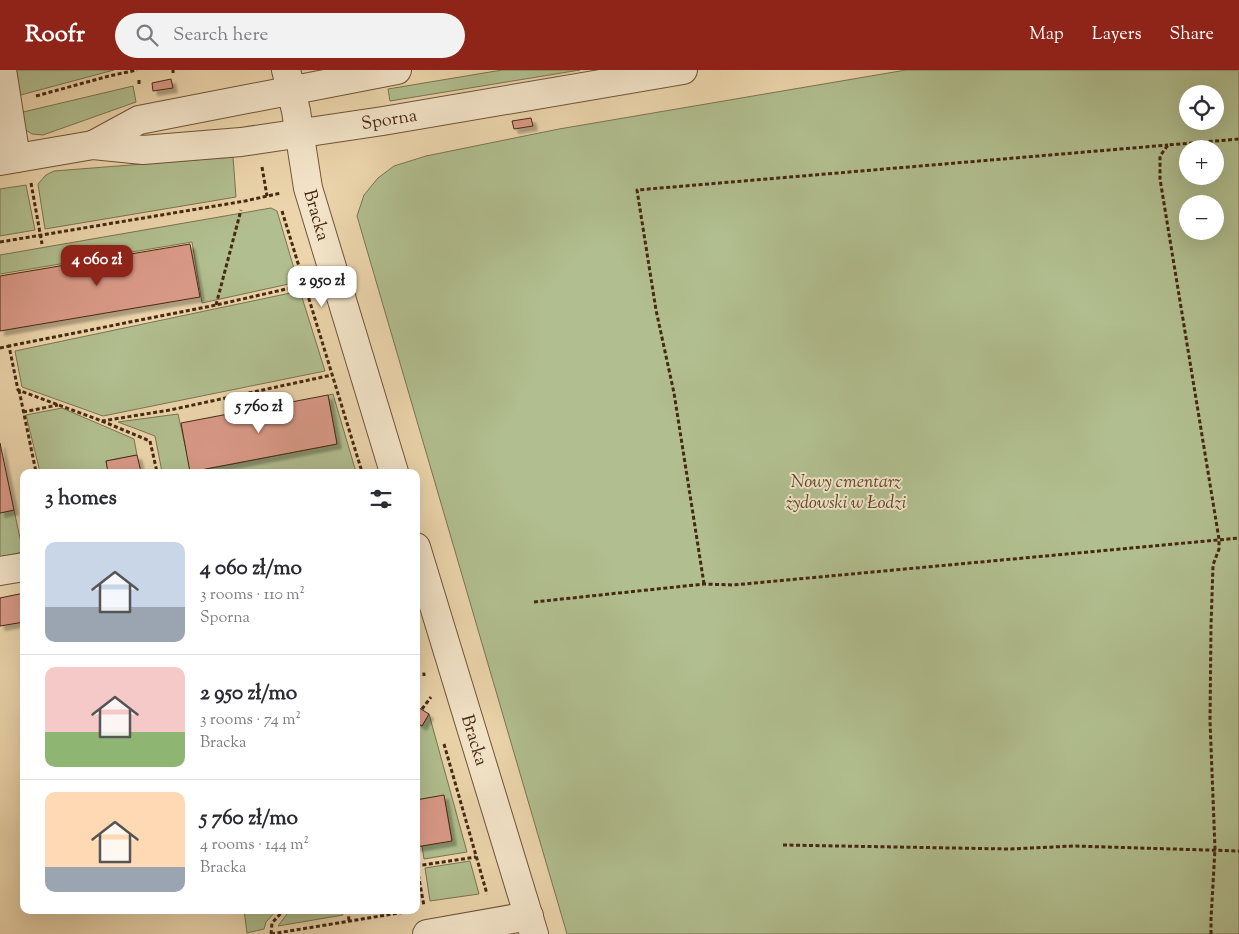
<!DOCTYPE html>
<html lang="en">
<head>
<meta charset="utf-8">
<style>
	body { margin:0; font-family:"Sorts Mill Goudy",serif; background:#f2f2f3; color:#2b2b33; height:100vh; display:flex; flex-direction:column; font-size:19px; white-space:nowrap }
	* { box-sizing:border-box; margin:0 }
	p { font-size:16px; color:#7c7c81 }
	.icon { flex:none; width:28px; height:28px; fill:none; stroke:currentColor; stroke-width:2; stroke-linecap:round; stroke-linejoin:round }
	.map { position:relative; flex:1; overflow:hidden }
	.drawer { position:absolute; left:20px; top:399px; width:400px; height:445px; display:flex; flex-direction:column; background:#fff; border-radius:10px; box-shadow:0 5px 20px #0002 }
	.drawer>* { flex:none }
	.controls { position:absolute; left:1179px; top:15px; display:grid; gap:10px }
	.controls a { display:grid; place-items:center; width:45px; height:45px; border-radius:50%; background:#fff; box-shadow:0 5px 20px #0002; font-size:25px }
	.price { position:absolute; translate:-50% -42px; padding:0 11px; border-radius:10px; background:#fff; color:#222; font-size:16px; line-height:32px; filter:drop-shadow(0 1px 2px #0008) }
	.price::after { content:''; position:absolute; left:50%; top:30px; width:15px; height:11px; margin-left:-8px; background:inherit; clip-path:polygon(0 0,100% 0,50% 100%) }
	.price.active { background:#8f2418; color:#fff }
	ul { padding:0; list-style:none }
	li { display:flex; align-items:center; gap:15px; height:125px; padding:0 25px }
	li+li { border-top:1px solid #e1e1e2 }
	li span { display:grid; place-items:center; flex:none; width:140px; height:100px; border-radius:10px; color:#555 }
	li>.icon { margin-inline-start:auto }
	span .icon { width:60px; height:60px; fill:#fffc; stroke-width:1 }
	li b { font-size:21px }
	h2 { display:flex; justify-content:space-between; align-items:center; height:60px; padding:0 25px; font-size:21px }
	header { display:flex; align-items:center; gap:30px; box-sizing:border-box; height:70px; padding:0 25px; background:#8f2418; color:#fff }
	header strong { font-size:24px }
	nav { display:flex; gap:28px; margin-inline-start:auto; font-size:18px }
	.search { width:350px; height:45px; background:#f2f2f3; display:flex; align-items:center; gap:12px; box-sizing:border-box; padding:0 18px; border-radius:28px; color:#7c7c81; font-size:19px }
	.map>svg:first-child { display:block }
	.green { fill:#b1be8f; stroke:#7c7450; fill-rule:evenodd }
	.building { fill:#d99987; stroke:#472912; filter:url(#shadow) }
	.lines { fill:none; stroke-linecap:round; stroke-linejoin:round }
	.minor-casing { stroke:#705438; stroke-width:30 }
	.path { stroke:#472912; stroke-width:3; stroke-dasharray:4 2.5; stroke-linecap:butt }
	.minor { stroke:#f3e4c9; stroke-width:28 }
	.labels { text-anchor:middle; stroke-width:4; stroke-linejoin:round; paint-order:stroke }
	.street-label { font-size:18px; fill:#472912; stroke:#f3e4c9 }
	.park-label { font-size:18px; font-style:italic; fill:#5c472b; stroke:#f3e4c9 }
</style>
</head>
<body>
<header>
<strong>Roofr</strong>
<div class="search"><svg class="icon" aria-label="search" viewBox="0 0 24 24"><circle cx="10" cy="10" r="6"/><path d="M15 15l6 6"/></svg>Search here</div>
<nav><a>Map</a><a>Layers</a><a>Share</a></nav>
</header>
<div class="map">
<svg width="1239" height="864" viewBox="0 0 1239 864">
	<defs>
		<filter id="shadow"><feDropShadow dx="4.5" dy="4.5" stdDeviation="1" flood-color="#0004"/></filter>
	</defs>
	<rect width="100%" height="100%" fill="#ecd5ac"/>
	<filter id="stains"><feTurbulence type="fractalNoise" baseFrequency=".004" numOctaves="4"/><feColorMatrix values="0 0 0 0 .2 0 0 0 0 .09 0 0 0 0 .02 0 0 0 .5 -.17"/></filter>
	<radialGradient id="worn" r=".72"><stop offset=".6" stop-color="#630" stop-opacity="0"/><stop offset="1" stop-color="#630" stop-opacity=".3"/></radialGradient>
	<g class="green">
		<path d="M 14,0 L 114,0 L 17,26 Z"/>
		<path d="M 502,0 L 580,0 L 390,31 L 388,19 Z"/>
		<path d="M 906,0 L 1239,0 L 1239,864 L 567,864 L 357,146 L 364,125 L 378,108 L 394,96 L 426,86 L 559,59 ZM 1188,24 L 1215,24 L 1215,51 L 1188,51 ZM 1188,79 L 1215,79 L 1215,106 L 1188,106 ZM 1188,134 L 1215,134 L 1215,161 L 1188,161 Z"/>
		<path d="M 133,16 L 136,32 L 43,65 L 32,64 L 23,58 L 19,43 Z"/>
		<path d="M 233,87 L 236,127 L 45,159 L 38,114 L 46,105 L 54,101 Z"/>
		<path d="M 26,115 L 35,160 L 0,166 L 0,119 Z"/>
		<path d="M 271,138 L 277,141 L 298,212 L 202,233 L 192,172 L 0,204 L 0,185 Z"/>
		<path d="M 300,221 L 325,301 L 103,346 L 22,317 L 15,281 Z"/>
		<path d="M 333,324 L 356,402 L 162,402 L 155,366 L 118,352 L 178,344 L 191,402 L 337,374 L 328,325 Z"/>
		<path d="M 62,338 L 134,369 L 137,385 L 106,391 L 108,402 L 40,402 L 26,345 Z"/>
		<path d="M 14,440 L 23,482 L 0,487 L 0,443 Z"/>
		<path d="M 429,644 L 467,782 L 424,789 L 422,776 L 452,770 L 444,726 L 416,730 L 416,652 L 422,656 Z"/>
		<path d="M 470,791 L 479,824 L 430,831 L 425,798 Z"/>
		<path d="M 244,840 L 277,840 L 266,852 L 264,859 L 247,863 Z"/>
		<path d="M 290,840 L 342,840 L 343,845 L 278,856 Z"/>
	</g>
	<g class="building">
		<path d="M 171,9 L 173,18 L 153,21 L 152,13 Z"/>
		<path d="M 531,48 L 533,56 L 514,59 L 512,51 Z"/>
		<path d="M 190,174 L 200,227 L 0,261 L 0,206 Z"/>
		<path d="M 328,325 L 337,374 L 190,402 L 181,353 Z"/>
		<path d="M 0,373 L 14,440 L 0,443 Z"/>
		<path d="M 137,385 L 141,402 L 107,402 L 108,402 L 106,391 Z"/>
		<path d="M 24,523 L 24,552 L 0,556 L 0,528 Z"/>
		<path d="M 416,636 L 429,644 L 422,656 L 416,652 Z"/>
		<path d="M 444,725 L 452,771 L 416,777 L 416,730 Z"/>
	</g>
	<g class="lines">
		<defs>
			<g id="minor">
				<path d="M 2,0 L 16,88"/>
				<path d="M 286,0 L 296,41 L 308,118 L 394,402"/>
				<path d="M 93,75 L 139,50 L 397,0"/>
				<path d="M 0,91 L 93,75 L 143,80 L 241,72 L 383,51 L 683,0"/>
				<path d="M 416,477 L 534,864"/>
				<path d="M 0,501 L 24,497"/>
				<path d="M 427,864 L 529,846"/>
			</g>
		</defs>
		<use href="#minor" class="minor-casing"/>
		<g class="path">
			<path d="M 173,0 L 173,3"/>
			<path d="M 139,10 L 139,14"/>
			<path d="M 36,26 L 109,6 L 137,0"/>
			<path d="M 262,97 L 267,126"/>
			<path d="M 31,113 L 42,174"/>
			<path d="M 282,141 L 362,402"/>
			<path d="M 0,172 L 245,131 L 281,123"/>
			<path d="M 304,215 L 216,235 L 9,276 L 18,320 L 102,351 L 170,340 L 332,305"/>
			<path d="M 216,235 L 241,140"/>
			<path d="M 0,278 L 9,276"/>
			<path d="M 19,320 L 36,402"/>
			<path d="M 23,342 L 58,335"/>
			<path d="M 102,351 L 150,371 L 157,402"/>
			<path d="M 704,514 L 674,323 L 656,240 L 637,120 L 1168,75"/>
			<path d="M 534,532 L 704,514 L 733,515 L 1239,468"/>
			<path d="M 416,605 L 424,604 L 424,606"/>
			<path d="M 422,639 L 431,627"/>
			<path d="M 444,674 L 487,824"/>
			<path d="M 783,775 L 1009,779 L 1074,776 L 1239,781"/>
			<path d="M 416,792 L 424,836"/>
			<path d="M 416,796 L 476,787"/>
			<path d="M 348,840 L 349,851"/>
			<path d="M 271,864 L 411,841"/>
			<path d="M 271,864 L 272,853 L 284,840"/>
			<path d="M 1211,864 L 1211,849 L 1215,779 L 1210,651 L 1211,556 L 1213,495 L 1219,479 L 1219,469 L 1160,109 L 1160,86 L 1168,75 L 1239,69"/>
		</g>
		<use href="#minor" class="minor"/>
	</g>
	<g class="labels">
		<g class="street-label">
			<text transform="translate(389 49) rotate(-9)" y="6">Sporna</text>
			<text transform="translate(317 145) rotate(74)" y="6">Bracka</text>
			<text transform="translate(475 670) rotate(73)" y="6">Bracka</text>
		</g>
		<g class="park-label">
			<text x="846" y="417">Nowy cmentarz<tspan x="846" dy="21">żydowski w Łodzi</tspan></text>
		</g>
	</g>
	<rect width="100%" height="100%" filter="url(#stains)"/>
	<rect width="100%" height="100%" fill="url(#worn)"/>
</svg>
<div class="controls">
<a><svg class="icon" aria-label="locate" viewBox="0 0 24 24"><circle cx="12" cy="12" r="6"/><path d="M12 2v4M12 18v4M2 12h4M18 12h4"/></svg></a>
<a>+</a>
<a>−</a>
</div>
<b class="price active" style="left:97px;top:217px">4 060 zł</b>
<b class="price" style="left:322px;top:238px">2 950 zł</b>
<b class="price" style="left:259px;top:364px">5 760 zł</b>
<section class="drawer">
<h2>3 homes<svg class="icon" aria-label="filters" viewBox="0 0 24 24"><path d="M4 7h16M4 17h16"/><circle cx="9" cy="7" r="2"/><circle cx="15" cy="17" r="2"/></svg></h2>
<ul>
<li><span style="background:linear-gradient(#c9d6e8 65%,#9aa5b1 0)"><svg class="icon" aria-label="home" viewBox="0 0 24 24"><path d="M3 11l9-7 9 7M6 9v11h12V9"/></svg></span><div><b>4 060 zł/mo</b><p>3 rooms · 110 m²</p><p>Sporna</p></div></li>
<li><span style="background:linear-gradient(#f6c9c9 65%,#8fb573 0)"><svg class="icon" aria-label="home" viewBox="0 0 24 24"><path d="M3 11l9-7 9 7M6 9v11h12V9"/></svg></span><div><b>2 950 zł/mo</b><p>3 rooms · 74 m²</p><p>Bracka</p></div></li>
<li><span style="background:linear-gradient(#ffd9b3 75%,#9aa5b1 0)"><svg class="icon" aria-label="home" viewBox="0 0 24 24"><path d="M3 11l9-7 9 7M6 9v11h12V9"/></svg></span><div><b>5 760 zł/mo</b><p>4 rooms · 144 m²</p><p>Bracka</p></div></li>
</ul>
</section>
</div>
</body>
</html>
